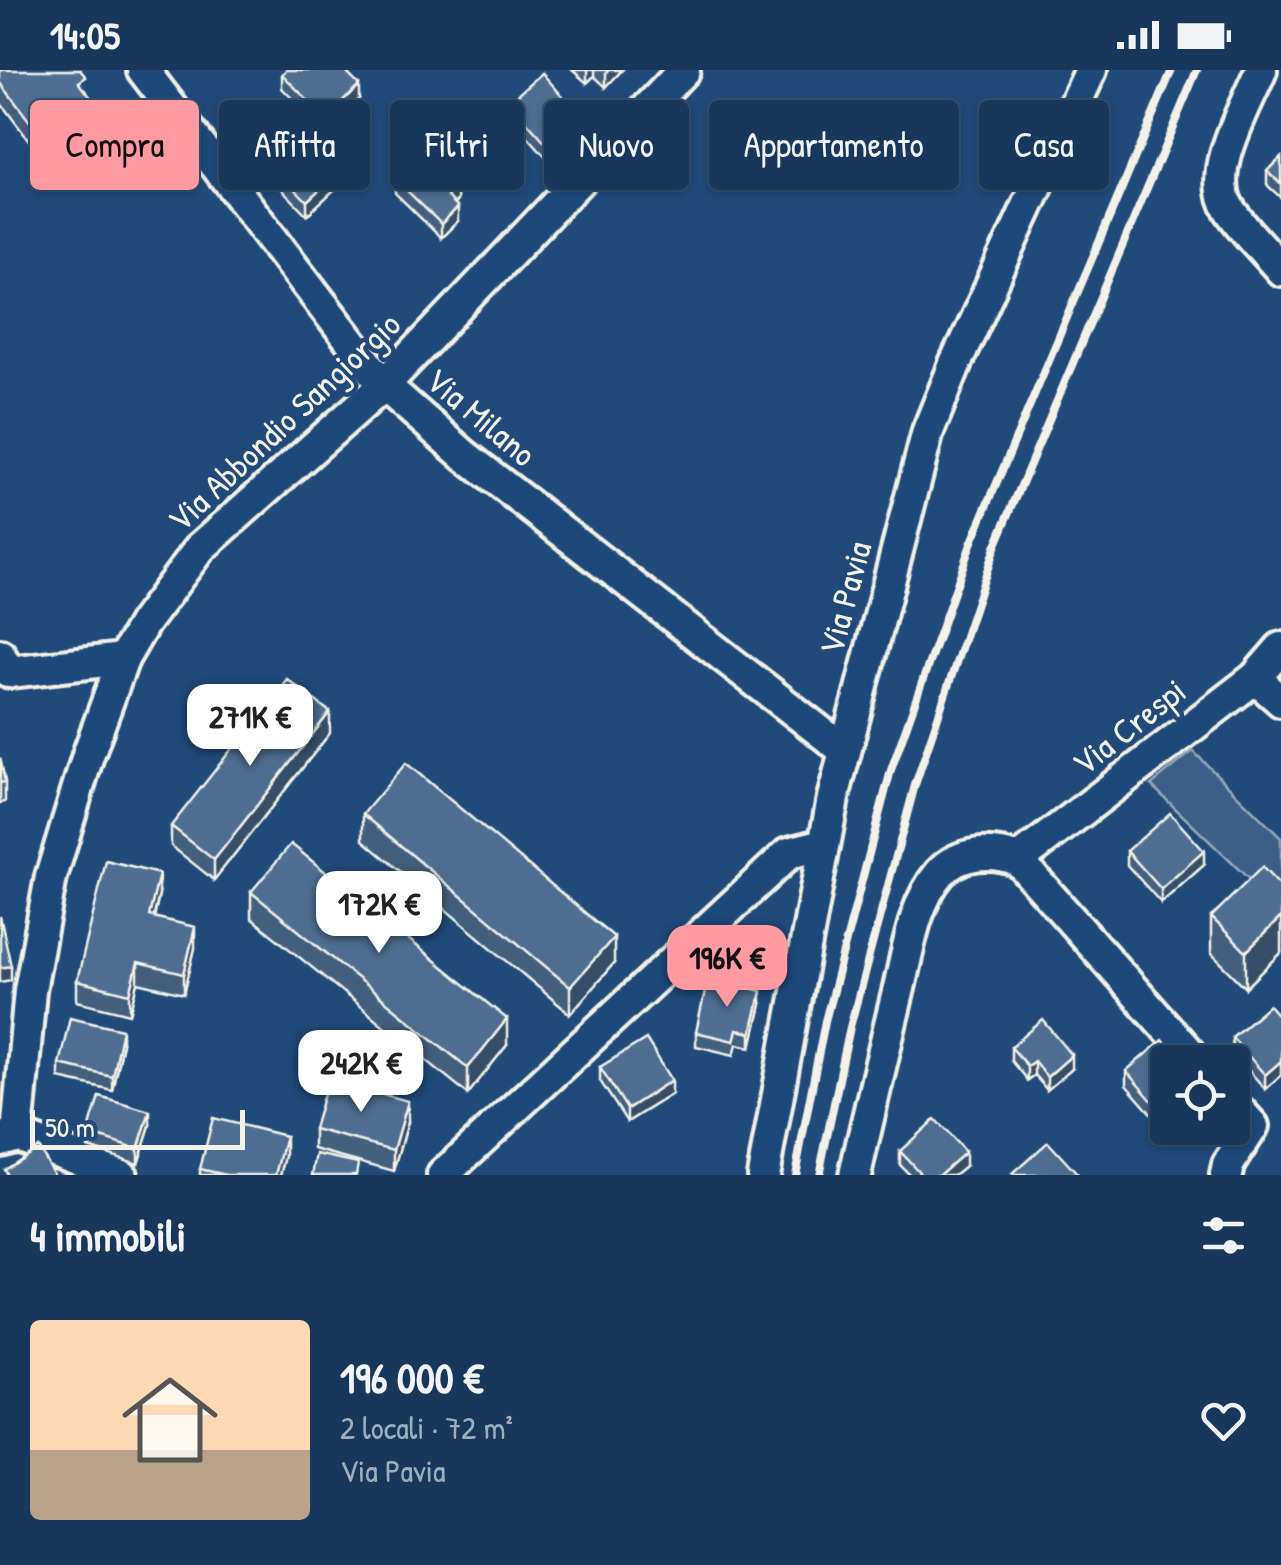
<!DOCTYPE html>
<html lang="it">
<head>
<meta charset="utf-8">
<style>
	body { margin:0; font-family:"Patrick Hand",sans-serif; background:#203f62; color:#f1f3f6; height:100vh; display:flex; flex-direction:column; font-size:38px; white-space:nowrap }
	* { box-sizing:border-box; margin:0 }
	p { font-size:32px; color:#9eacbb }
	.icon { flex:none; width:55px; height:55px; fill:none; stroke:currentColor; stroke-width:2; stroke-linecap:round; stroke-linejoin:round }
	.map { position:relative; height:1105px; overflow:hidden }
	.drawer { display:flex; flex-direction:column; background:#17385c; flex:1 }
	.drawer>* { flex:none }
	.hud { position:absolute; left:30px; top:30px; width:1222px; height:90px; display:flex; gap:20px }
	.fabs { position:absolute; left:1150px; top:975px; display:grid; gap:20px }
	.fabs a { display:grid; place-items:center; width:100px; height:100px; border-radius:10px; background:#17385c; box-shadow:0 2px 8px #0004,0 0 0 2px #365272; font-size:50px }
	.scale { position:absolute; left:30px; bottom:25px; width:215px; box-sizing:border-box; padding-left:10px; border:5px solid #f4f1e8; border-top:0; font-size:28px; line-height:35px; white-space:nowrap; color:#f4f1e8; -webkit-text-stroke:8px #1f4a7a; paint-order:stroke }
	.price { position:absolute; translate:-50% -85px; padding:0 22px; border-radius:20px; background:#fff; color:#222; font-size:32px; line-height:65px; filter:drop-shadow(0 2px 5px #0008) }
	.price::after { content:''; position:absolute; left:50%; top:60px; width:30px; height:22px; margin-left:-15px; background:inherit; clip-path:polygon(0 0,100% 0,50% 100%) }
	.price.selected { background:#ff9aa2; color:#111 }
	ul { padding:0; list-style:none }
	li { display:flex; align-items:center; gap:30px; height:250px; padding:0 30px }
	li+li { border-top:2px solid #365272 }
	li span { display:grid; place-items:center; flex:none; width:280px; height:200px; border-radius:10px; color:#555 }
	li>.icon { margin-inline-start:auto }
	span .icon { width:120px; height:120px; fill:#fffc; stroke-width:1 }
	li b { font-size:42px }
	h2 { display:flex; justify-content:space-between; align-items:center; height:120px; padding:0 30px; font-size:42px }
	.tag { padding:0 35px; border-radius:10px; background:#17385c; box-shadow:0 2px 8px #0004,0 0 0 2px #365272; font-size:35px; line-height:90px }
	.tag.selected { background:#ff9aa2; color:#111 }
	.status { display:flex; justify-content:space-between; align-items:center; height:70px; padding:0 50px; background:#17385c; direction:ltr }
	.status svg { height:28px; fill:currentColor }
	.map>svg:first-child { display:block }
	.green { fill:#3a5f88; stroke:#97a8b8; stroke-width:2.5 }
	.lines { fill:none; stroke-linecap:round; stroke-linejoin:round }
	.street-casing { stroke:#f4f1e8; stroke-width:38 }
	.street { stroke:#1f4a7a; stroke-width:30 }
	.rail { stroke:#f4f1e8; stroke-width:8 }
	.wall { fill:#425f7e; stroke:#f4f1e8; stroke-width:2.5 }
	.shaded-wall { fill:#364d66; stroke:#f4f1e8; stroke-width:2.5 }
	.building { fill:#4d6e92; stroke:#f4f1e8; stroke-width:2.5 }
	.labels { text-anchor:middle; stroke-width:9; stroke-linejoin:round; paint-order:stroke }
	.street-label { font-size:35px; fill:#f4f1e8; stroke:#1f4a7a }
</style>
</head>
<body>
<div class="status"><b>14:05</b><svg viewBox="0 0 49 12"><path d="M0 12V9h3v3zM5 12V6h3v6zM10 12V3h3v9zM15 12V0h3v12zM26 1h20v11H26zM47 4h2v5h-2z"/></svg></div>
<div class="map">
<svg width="1281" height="1105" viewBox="0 0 1281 1105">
	<rect width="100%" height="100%" fill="#1f4a7a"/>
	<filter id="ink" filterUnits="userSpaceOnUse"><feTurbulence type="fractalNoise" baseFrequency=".01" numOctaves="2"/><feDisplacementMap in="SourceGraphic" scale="20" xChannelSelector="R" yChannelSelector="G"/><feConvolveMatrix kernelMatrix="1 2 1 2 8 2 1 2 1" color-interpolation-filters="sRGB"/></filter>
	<g filter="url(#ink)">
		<path class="green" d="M 1193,681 L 1281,768 L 1281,840 L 1151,715 Z"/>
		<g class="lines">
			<defs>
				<g id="street">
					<path d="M 143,0 L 384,315 L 464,385 L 844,680"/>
					<path d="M 1261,0 C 1246,37 1205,103 1230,140 C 1244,161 1264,180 1281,200"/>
					<path d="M 0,585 L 9,602 L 123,589"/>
					<path d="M 1255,608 L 1281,631"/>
					<path d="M 1197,992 L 1018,790 L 1255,608 L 1281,578"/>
					<path d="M 17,1065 L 30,920 L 51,807 L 88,685 L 123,589 L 144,553 L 200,478 L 384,315 L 684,0"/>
					<path d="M 0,1070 L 17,1065 L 122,1105"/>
					<path d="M 443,1105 L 789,783 L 824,774"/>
					<path d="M 763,1105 L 833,728 L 928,361 L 956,292 L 1091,0"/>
					<path d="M 855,1105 C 869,1042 884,980 899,918 C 908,881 914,833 940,803 C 960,781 992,780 1018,790"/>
					<path d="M 1226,1105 L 1228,1095 L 1253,1056 L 1232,1033"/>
				</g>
			</defs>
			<use href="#street" class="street-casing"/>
			<use href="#street" class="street"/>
			<g class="rail">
				<path d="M 795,1105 L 825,951 L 891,700 L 971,474 L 1172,0"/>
				<path d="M 819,1105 L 850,957 L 915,715 L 995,477 L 1197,0"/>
			</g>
		</g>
		<g class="wall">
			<path d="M 0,0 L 86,20 L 101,61 L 58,94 L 45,76 L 37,81 L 0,32 Z"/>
			<path d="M 572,0 L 622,0 L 606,17 L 594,6 L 587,13 Z"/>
			<path d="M 282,4 L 359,29 L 325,62 L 282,18 Z"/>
			<path d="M 509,32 L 581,61 L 548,90 L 509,46 Z"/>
			<path d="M 248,70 L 335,119 L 307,145 L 248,84 Z"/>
			<path d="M 1281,87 L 1281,128 L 1267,115 L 1267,101 Z"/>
			<path d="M 474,108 L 458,124 L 458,130 L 454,134 L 458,151 L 441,168 L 395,123 L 395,109 Z"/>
			<path d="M 330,663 L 214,810 L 171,776 L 171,756 Z"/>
			<path d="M 0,688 L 5,712 L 5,732 L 0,733 Z"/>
			<path d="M 363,744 L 614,893 L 570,944 L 363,770 Z"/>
			<path d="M 1127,781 L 1204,795 L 1161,833 L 1127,795 Z"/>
			<path d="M 1281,817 L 1281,883 L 1246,918 L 1211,883 L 1211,847 Z"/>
			<path d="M 251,822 L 507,975 L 468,1024 L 251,848 Z"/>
			<path d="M 159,824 L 154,848 L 195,878 L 184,924 L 138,913 L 130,944 L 77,931 L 77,911 Z"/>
			<path d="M 761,934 L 751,977 L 737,974 L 734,985 L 696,976 L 696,962 Z"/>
			<path d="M 1281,949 L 1281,1005 L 1265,1019 L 1232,981 L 1232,967 Z"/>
			<path d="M 122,973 L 112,1020 L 59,1008 L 59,994 Z"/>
			<path d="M 1011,977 L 1072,999 L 1047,1020 L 1034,1005 L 1027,1010 L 1011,991 Z"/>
			<path d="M 1182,992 L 1154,1047 L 1126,1015 L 1126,1001 Z"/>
			<path d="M 600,997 L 672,1024 L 627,1052 L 600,1011 Z"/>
			<path d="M 408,1052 L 394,1101 L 314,1079 L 314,1059 Z"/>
			<path d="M 150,1055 L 138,1093 L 88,1077 L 88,1063 Z"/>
			<path d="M 900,1081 L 965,1096 L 954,1105 L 910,1105 L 900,1095 Z"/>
			<path d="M 286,1086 L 281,1105 L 200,1105 L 200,1099 Z"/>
		</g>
		<g class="shaded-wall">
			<path d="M 587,0 L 594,0 L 594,6 L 587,13 Z"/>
			<path d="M 609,0 L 622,0 L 606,17 L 606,3 Z"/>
			<path d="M 359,15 L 359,29 L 325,62 L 325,48 Z"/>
			<path d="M 101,41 L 101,61 L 58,94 L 58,73 Z"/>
			<path d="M 581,47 L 581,61 L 548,90 L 548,76 Z"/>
			<path d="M 45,55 L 45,76 L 37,81 L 37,61 Z"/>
			<path d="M 474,94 L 474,108 L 458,124 L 458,130 L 448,141 L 448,127 L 455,113 Z"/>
			<path d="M 335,105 L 335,119 L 307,145 L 307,131 Z"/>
			<path d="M 458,137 L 458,151 L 441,168 L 441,154 Z"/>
			<path d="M 330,642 L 330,663 L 214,810 L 214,790 Z"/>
			<path d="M 1204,781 L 1204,795 L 1161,833 L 1161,819 Z"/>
			<path d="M 159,804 L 159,824 L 149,867 L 149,846 Z"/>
			<path d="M 1281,847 L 1281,883 L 1246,918 L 1246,882 Z"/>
			<path d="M 195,857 L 195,878 L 184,924 L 184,904 Z"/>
			<path d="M 614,867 L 614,893 L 570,944 L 570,917 Z"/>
			<path d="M 138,893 L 138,913 L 130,944 L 130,924 Z"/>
			<path d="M 11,896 L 11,910 L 0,912 L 0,898 Z"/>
			<path d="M 761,921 L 761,934 L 751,977 L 751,963 Z"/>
			<path d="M 507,949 L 507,975 L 468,1024 L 468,998 Z"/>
			<path d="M 122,959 L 122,973 L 112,1020 L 112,1006 Z"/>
			<path d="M 1072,985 L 1072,999 L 1047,1020 L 1047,1007 Z"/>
			<path d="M 1034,991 L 1034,1005 L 1027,1010 L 1027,996 Z"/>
			<path d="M 1281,991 L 1281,1005 L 1265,1019 L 1265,1005 Z"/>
			<path d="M 672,1010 L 672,1024 L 627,1052 L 627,1039 Z"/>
			<path d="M 1168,1021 L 1168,1035 L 1154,1047 L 1154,1033 Z"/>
			<path d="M 408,1031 L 408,1052 L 394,1101 L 394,1080 Z"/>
			<path d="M 150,1041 L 150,1055 L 138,1093 L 138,1079 Z"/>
			<path d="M 286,1066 L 286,1086 L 281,1105 L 276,1105 Z"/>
			<path d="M 965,1082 L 965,1096 L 954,1105 L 939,1105 Z"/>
		</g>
		<g class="building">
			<path d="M 0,0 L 80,0 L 86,7 L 79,12 L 101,41 L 58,73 L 45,55 L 37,61 L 0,12 Z"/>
			<path d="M 286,0 L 344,0 L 359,15 L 325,48 L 282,4 Z"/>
			<path d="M 542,3 L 581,47 L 548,76 L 509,32 Z"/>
			<path d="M 276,43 L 335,105 L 307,131 L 248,70 Z"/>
			<path d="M 441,62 L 474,94 L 455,113 L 458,116 L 448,127 L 458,137 L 441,154 L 395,109 Z"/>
			<path d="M 1281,87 L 1281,114 L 1267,101 Z"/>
			<path d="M 287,609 L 330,642 L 214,790 L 171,756 Z"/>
			<path d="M 0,688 L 5,712 L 0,713 Z"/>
			<path d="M 406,693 L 614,867 L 570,917 L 363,744 Z"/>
			<path d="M 1170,743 L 1204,781 L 1161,819 L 1127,781 Z"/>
			<path d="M 291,774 L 507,949 L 468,998 L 251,822 Z"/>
			<path d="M 106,791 L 159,804 L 149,846 L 195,857 L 184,904 L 138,893 L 130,924 L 77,911 Z"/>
			<path d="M 1262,797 L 1281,817 L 1281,847 L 1246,882 L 1211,847 Z"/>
			<path d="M 0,846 L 11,896 L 0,898 Z"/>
			<path d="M 708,908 L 761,921 L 751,963 L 737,960 L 734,971 L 696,962 Z"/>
			<path d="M 1269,935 L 1281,949 L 1281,991 L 1265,1005 L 1232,967 Z"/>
			<path d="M 70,947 L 122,959 L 112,1006 L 59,994 Z"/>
			<path d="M 1043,950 L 1072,985 L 1047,1007 L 1034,991 L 1027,996 L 1011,977 Z"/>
			<path d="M 646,969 L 672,1010 L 627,1039 L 600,997 Z"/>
			<path d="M 1162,970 L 1182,992 L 1168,992 L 1168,1021 L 1154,1033 L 1126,1001 Z"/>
			<path d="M 328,1009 L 408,1031 L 394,1080 L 314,1059 Z"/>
			<path d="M 99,1026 L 150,1041 L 138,1079 L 88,1063 Z"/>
			<path d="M 213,1048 L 286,1066 L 276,1105 L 226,1105 L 200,1099 Z"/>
			<path d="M 935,1049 L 965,1082 L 939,1105 L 922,1105 L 900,1081 Z"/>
			<path d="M 1048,1072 L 1078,1105 L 1013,1105 L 1012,1104 Z"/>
			<path d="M 38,1077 L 55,1105 L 7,1105 L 4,1099 Z"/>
			<path d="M 317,1084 L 358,1093 L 356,1105 L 313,1105 Z"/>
		</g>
	</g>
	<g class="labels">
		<g class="street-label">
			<text transform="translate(481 347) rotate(40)" y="12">Via Milano</text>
			<text transform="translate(284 352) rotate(-43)" y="12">Via Abbondio Sangiorgio</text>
			<text transform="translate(845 528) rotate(-75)" y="12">Via Pavia</text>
			<text transform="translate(1129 657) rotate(-38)" y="12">Via Crespi</text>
		</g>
	</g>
</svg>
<div class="fabs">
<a><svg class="icon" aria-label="locate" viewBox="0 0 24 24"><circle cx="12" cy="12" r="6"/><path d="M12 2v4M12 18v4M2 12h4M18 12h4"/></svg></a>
</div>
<div class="scale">50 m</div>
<b class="price" style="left:250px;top:699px">271K €</b>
<b class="price" style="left:379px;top:886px">172K €</b>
<b class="price selected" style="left:727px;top:940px">196K €</b>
<b class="price" style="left:361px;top:1045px">242K €</b>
<div class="hud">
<a class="tag selected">Compra</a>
<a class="tag">Affitta</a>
<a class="tag">Filtri</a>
<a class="tag">Nuovo</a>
<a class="tag">Appartamento</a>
<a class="tag">Casa</a>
</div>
</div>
<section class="drawer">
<h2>4 immobili<svg class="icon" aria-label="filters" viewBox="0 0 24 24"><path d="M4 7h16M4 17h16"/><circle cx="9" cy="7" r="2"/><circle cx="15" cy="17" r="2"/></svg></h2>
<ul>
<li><span style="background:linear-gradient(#ffd9b3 65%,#b9a48a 0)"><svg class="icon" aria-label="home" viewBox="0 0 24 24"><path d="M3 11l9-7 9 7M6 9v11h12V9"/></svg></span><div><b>196 000 €</b><p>2 locali · 72 m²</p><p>Via Pavia</p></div><svg class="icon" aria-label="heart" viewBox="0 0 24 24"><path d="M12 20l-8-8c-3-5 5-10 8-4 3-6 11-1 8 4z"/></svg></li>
</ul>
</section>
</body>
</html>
